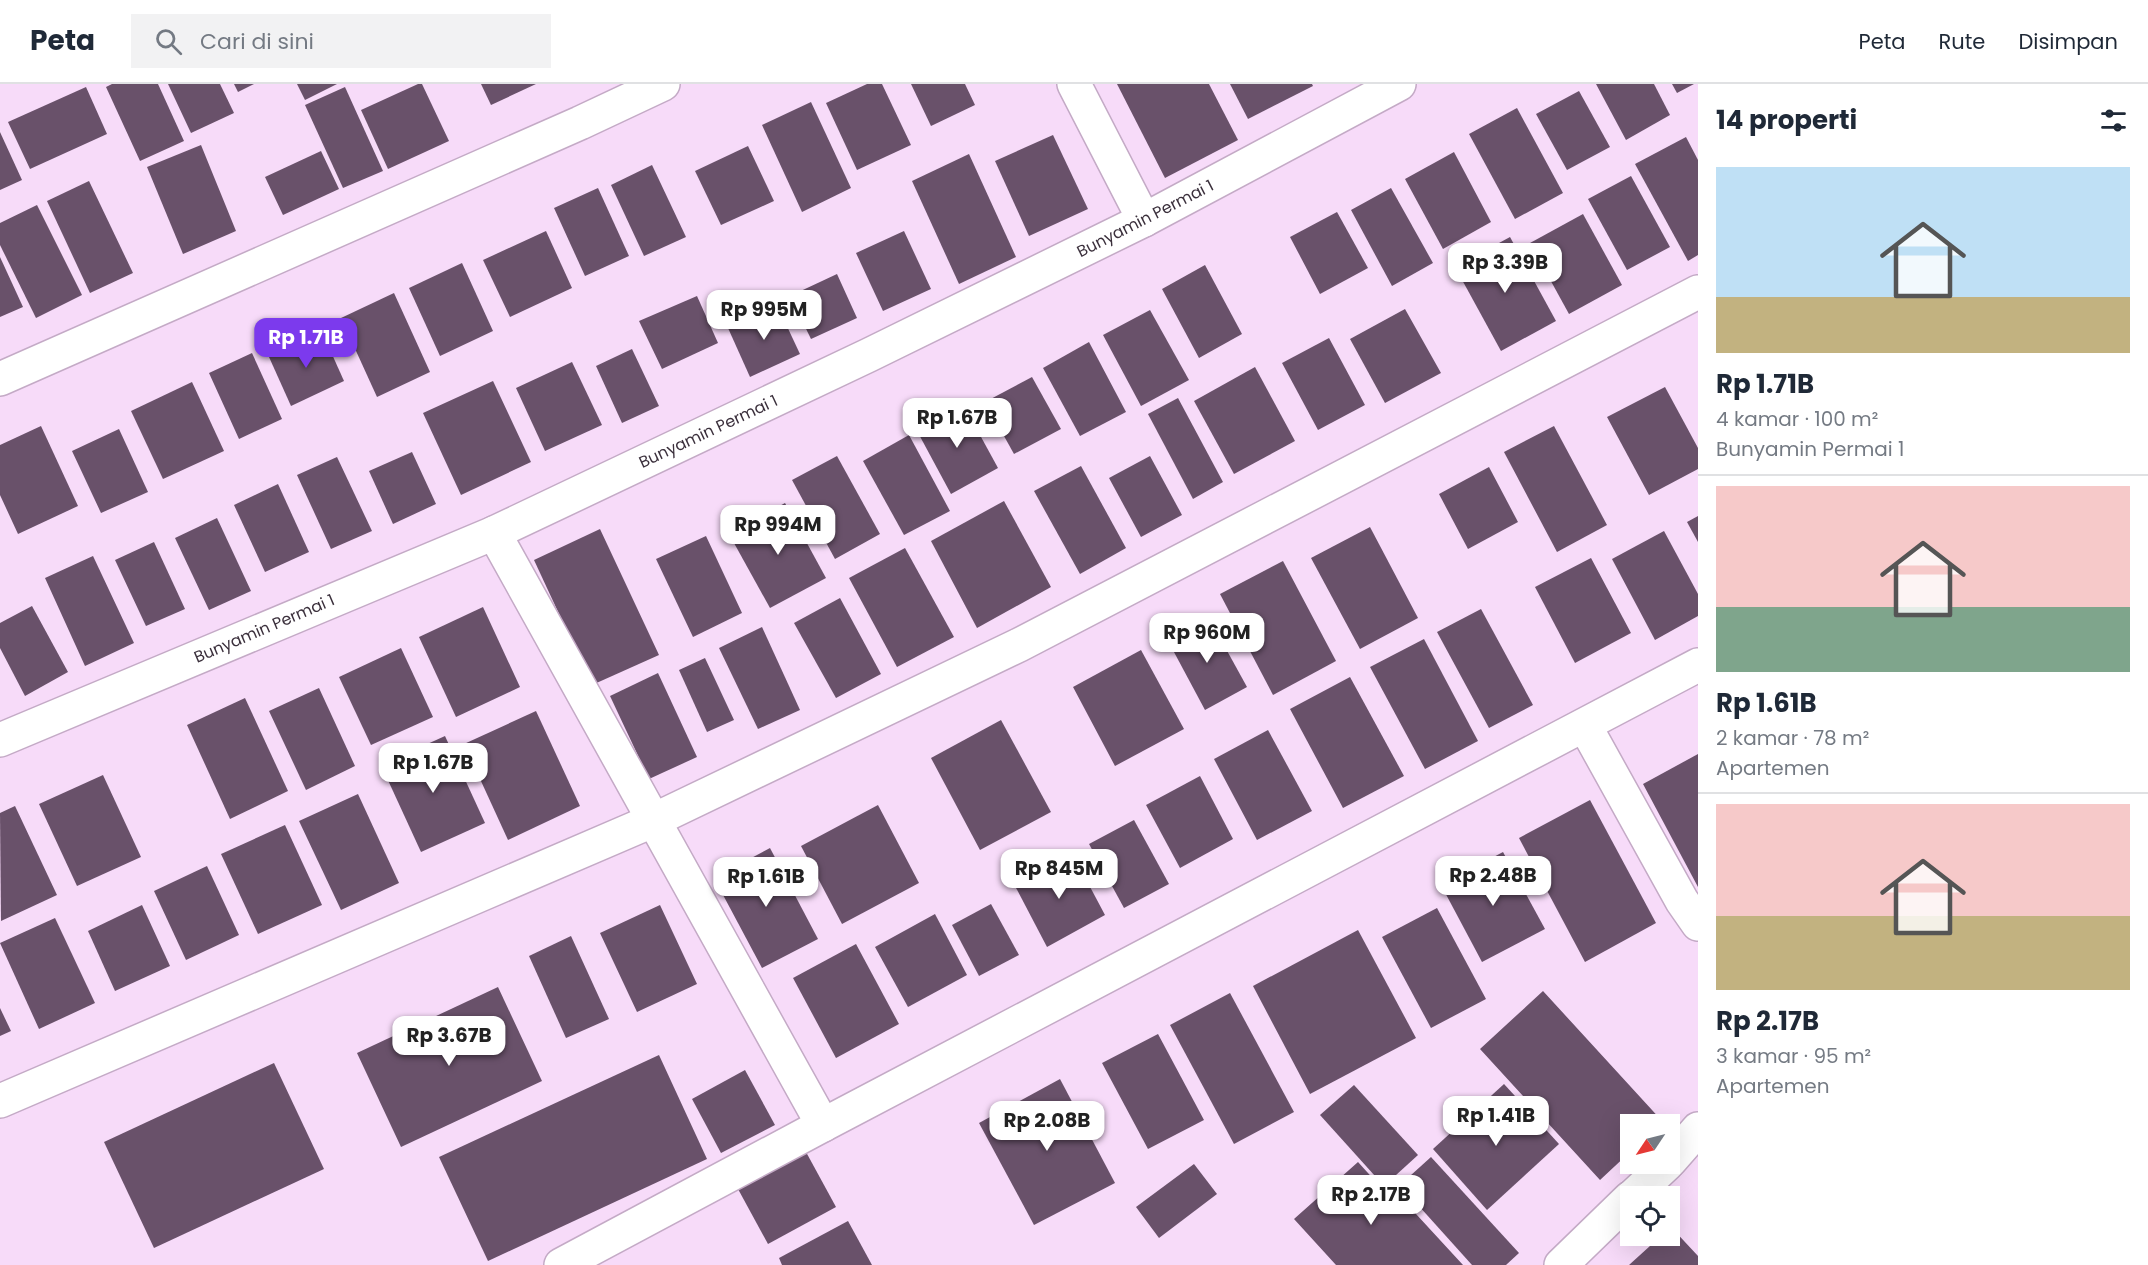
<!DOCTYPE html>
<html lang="id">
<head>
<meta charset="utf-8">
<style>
	body { margin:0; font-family:Poppins,sans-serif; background:#f2f2f3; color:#1f2937; height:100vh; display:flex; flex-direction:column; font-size:22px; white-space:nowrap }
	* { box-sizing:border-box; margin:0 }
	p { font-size:20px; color:#747a83 }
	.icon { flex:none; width:33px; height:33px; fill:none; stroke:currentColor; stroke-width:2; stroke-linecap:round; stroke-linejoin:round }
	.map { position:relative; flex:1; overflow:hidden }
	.side { display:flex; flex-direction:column; background:#fff; width:450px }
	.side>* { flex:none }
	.needle { width:39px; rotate:235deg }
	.tools { position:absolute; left:1620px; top:1030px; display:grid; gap:12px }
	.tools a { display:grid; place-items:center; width:60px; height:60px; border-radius:0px; background:#fff; box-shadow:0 6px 24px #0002; font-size:30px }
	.price { position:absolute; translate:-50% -51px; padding:0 14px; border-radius:12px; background:#fff; color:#222; font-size:20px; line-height:39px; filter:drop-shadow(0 2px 3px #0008) }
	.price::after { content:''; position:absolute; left:50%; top:36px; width:18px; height:14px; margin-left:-9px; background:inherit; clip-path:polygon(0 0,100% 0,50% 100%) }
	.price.selected { background:#7c3aed; color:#fff }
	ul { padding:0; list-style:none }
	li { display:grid; align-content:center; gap:12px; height:318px; padding:0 18px }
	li+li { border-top:2px solid #e0e1e3 }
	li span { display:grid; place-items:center; height:186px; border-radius:0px; color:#555 }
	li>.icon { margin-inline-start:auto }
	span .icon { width:108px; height:108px; fill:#fffc; stroke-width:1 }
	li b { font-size:26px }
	h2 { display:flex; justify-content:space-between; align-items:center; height:72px; padding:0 18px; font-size:26px }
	header { display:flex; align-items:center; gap:36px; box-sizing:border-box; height:84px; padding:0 30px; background:#fff; border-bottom:2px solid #e0e1e3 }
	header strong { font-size:28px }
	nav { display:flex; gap:33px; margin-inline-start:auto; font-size:21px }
	.search { width:420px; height:54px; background:#f2f2f3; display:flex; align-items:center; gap:15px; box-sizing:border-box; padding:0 21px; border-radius:0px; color:#747a83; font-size:22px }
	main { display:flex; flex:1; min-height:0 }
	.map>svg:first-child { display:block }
	.building { fill:#69516a }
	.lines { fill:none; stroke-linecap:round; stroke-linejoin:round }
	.street-casing { stroke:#c4aac6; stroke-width:36 }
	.street { stroke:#fff; stroke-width:33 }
	.labels { text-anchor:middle; stroke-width:6; stroke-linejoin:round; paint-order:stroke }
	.street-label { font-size:16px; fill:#3b303c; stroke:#fff }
</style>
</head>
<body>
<header>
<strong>Peta</strong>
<div class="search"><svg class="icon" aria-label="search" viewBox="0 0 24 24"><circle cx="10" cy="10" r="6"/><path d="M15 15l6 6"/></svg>Cari di sini</div>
<nav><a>Peta</a><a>Rute</a><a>Disimpan</a></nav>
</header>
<main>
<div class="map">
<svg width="1698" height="1181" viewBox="0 0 1698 1181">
	<rect width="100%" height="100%" fill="#f7dbf9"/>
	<g class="building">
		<path d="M 112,0 L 158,0 L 184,57 L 140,77 L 106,3 Z"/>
		<path d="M 168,0 L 220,0 L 234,29 L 191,49 Z"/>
		<path d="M 234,0 L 254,0 L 238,8 Z"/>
		<path d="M 297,0 L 337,0 L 305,16 Z"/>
		<path d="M 418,0 L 422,0 L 449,57 L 388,85 L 361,26 Z"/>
		<path d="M 481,0 L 536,0 L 491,21 Z"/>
		<path d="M 867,0 L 882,0 L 911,61 L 857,86 L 826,19 Z"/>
		<path d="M 911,0 L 965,0 L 975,21 L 931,42 Z"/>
		<path d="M 1117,0 L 1209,0 L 1238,56 L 1165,94 Z"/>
		<path d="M 1230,0 L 1312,0 L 1313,2 L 1248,35 Z"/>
		<path d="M 1596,0 L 1654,0 L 1670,31 L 1626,56 Z"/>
		<path d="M 1672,0 L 1694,0 L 1677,9 Z"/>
		<path d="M 86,3 L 107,50 L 30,85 L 8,38 Z"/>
		<path d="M 345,3 L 383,87 L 343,104 L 305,21 Z"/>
		<path d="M 1579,7 L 1610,63 L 1567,86 L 1536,30 Z"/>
		<path d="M 811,18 L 851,104 L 802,128 L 762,41 Z"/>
		<path d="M 1517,24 L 1563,109 L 1515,135 L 1469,50 Z"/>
		<path d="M 0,48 L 22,96 L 0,106 Z"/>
		<path d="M 1053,51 L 1088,125 L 1029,152 L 995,77 Z"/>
		<path d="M 1686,53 L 1698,76 L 1698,171 L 1688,177 L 1635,80 Z"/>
		<path d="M 201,61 L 236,147 L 183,170 L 147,83 Z"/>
		<path d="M 748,62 L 774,117 L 721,141 L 695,87 Z"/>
		<path d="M 321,67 L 339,105 L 283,131 L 265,93 Z"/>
		<path d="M 1454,68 L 1491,138 L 1443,165 L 1405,95 Z"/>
		<path d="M 969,70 L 1016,173 L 959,200 L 912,97 Z"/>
		<path d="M 652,81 L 686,153 L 644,172 L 611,101 Z"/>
		<path d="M 1631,92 L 1670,163 L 1627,186 L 1588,115 Z"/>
		<path d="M 89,97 L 133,189 L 90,209 L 47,117 Z"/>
		<path d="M 598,104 L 629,172 L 585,192 L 554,124 Z"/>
		<path d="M 1391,104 L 1433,179 L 1392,202 L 1351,126 Z"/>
		<path d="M 37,121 L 82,211 L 36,234 L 0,161 L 0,139 Z"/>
		<path d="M 1337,128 L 1368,184 L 1320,210 L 1290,153 Z"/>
		<path d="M 1583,130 L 1622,201 L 1569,230 L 1530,159 Z"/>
		<path d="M 546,147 L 572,204 L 510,233 L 483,176 Z"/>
		<path d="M 904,147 L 931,205 L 883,227 L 856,169 Z"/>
		<path d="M 1510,153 L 1556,237 L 1501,267 L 1455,183 Z"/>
		<path d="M 0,173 L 23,223 L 0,233 Z"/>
		<path d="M 462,179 L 493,247 L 440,272 L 409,204 Z"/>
		<path d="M 1205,181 L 1242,250 L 1199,274 L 1162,205 Z"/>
		<path d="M 837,190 L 857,234 L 811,255 L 790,212 Z"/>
		<path d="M 394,209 L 430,288 L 377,313 L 341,234 Z"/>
		<path d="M 697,212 L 718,259 L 662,285 L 639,237 Z"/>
		<path d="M 777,221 L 800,270 L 750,293 L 728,244 Z"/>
		<path d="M 1405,225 L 1441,289 L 1385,319 L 1350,255 Z"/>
		<path d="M 1150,226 L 1189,296 L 1141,322 L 1103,251 Z"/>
		<path d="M 322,248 L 344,297 L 291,322 L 269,273 Z"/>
		<path d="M 1329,254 L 1365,321 L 1318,346 L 1282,279 Z"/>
		<path d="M 1089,258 L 1126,328 L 1080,352 L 1043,284 Z"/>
		<path d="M 632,265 L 659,322 L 622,339 L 596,282 Z"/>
		<path d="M 252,269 L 282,335 L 239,355 L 209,289 Z"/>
		<path d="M 572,278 L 602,341 L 545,367 L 516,304 Z"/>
		<path d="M 1255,283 L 1295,357 L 1234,390 L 1194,317 Z"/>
		<path d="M 1032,293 L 1061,345 L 1014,370 L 985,318 Z"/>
		<path d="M 493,297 L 531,378 L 461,411 L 423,329 Z"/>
		<path d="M 192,298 L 224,367 L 163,395 L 131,327 Z"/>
		<path d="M 1665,303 L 1698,364 L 1698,385 L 1649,411 L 1607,333 Z"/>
		<path d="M 1178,314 L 1223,398 L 1193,415 L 1148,330 Z"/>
		<path d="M 963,320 L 998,384 L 951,410 L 916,345 Z"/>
		<path d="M 41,342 L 78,422 L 18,450 L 0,411 L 0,361 Z"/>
		<path d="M 1554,342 L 1607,441 L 1557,468 L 1504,368 Z"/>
		<path d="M 119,345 L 148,408 L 101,429 L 72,367 Z"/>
		<path d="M 909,351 L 950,427 L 904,451 L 863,377 Z"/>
		<path d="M 412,368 L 436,420 L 393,440 L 369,387 Z"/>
		<path d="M 837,372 L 880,450 L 835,475 L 792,396 Z"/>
		<path d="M 1150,372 L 1182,431 L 1141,453 L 1109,394 Z"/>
		<path d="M 337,373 L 372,447 L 331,465 L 297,391 Z"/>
		<path d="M 1081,382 L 1126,464 L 1080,490 L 1034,407 Z"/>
		<path d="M 1489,383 L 1518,438 L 1468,465 L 1439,410 Z"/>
		<path d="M 278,400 L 309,468 L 265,488 L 234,421 Z"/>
		<path d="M 1004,417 L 1051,503 L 977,544 L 931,457 Z"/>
		<path d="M 785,419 L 826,494 L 770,524 L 729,450 Z"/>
		<path d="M 1698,432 L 1698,458 L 1687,438 Z"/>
		<path d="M 217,434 L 251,507 L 209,526 L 175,454 Z"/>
		<path d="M 1370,443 L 1418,534 L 1360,565 L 1311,474 Z"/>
		<path d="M 600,445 L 659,571 L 592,601 L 534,476 Z"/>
		<path d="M 1664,447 L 1698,510 L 1698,532 L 1655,556 L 1612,475 Z"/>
		<path d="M 706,452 L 742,529 L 693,553 L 656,475 Z"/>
		<path d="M 154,458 L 185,525 L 146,542 L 115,476 Z"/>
		<path d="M 905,464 L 954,553 L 897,583 L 849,494 Z"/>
		<path d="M 93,472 L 134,559 L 85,582 L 45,494 Z"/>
		<path d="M 1591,474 L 1631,549 L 1575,579 L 1535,503 Z"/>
		<path d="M 1283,477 L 1336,577 L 1273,611 L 1220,510 Z"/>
		<path d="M 840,514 L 881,590 L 836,614 L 794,539 Z"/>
		<path d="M 32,522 L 68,588 L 25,612 L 0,564 L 0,539 Z"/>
		<path d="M 483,523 L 520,603 L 456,633 L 419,553 Z"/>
		<path d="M 1481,525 L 1533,621 L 1489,644 L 1437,548 Z"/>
		<path d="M 1209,534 L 1247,603 L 1205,626 L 1167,555 Z"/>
		<path d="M 762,543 L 800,626 L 758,645 L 719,564 Z"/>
		<path d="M 1424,555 L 1478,657 L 1425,685 L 1370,583 Z"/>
		<path d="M 401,564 L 433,633 L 371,661 L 339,593 Z"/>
		<path d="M 1141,566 L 1184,645 L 1115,682 L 1073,603 Z"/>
		<path d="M 705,574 L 734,636 L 707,648 L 679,586 Z"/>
		<path d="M 658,589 L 697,673 L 649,695 L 610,612 Z"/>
		<path d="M 1350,593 L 1404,692 L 1343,724 L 1290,625 Z"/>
		<path d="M 319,604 L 355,682 L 306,706 L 269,627 Z"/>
		<path d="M 245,614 L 288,707 L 230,735 L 187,641 Z"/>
		<path d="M 536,627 L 580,722 L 508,756 L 464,660 Z"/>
		<path d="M 1001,636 L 1051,728 L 980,766 L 931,674 Z"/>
		<path d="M 1268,646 L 1312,727 L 1257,756 L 1214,675 Z"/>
		<path d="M 445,652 L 485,739 L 421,768 L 381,681 Z"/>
		<path d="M 1698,670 L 1698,803 L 1643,700 Z"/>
		<path d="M 103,691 L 141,773 L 77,802 L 39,720 Z"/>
		<path d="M 1200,692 L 1233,755 L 1180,784 L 1146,721 Z"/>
		<path d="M 358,710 L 399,799 L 341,826 L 299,737 Z"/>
		<path d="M 1590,716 L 1656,839 L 1585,878 L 1519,754 Z"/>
		<path d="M 878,721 L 919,799 L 842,840 L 801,762 Z"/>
		<path d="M 15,722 L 57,811 L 1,837 L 0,729 Z"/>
		<path d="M 1134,736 L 1169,800 L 1124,824 L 1089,760 Z"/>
		<path d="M 285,741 L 322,821 L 258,850 L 221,770 Z"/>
		<path d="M 770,764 L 818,855 L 762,884 L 714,794 Z"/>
		<path d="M 1503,768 L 1545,845 L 1482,878 L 1441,801 Z"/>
		<path d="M 1072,769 L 1105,831 L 1047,863 L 1014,800 Z"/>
		<path d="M 207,782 L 239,851 L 186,876 L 154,807 Z"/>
		<path d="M 991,820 L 1019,871 L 979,892 L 952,841 Z"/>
		<path d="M 142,821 L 170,882 L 115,907 L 88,847 Z"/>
		<path d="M 660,821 L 697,900 L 637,928 L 600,849 Z"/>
		<path d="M 1437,824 L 1486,915 L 1431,944 L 1382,853 Z"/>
		<path d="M 935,830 L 967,891 L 908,923 L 875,863 Z"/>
		<path d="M 55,834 L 95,919 L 39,945 L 0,859 Z"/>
		<path d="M 1358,846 L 1416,954 L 1310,1010 L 1253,902 Z"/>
		<path d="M 571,852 L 609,935 L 566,954 L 529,872 Z"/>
		<path d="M 856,860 L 899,940 L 836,974 L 793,894 Z"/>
		<path d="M 498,903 L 542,997 L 401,1063 L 357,969 Z"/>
		<path d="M 1543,907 L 1663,1038 L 1661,1041 L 1630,1041 L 1630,1068 L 1600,1096 L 1480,965 Z"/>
		<path d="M 1230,909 L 1294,1028 L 1234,1060 L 1170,941 Z"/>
		<path d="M 0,924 L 11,947 L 0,952 Z"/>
		<path d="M 1158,950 L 1204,1036 L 1148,1065 L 1102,979 Z"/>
		<path d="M 659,971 L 707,1075 L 488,1177 L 439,1073 Z"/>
		<path d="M 274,979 L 324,1085 L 154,1164 L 104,1058 Z"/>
		<path d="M 745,986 L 775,1041 L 721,1069 L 692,1015 Z"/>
		<path d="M 1060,995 L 1115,1099 L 1034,1141 L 979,1039 Z"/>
		<path d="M 1504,1000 L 1559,1060 L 1487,1126 L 1433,1065 Z"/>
		<path d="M 1354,1001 L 1418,1071 L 1384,1102 L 1320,1031 Z"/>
		<path d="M 806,1068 L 836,1123 L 768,1160 L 738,1105 Z"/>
		<path d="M 1431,1073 L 1519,1169 L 1506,1181 L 1472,1181 L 1400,1101 Z"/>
		<path d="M 1358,1078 L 1387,1110 L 1393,1105 L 1463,1181 L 1336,1181 L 1294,1135 Z"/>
		<path d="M 1194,1080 L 1217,1110 L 1159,1154 L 1136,1123 Z"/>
		<path d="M 848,1137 L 872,1181 L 782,1181 L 779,1174 Z"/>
		<path d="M 1671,1143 L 1698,1172 L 1698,1181 L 1629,1181 L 1661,1152 L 1670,1152 L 1670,1144 Z"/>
	</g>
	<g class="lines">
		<defs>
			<g id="street">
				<path d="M 1074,0 L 1144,136"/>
				<path d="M 0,295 L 580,39 L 663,0"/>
				<path d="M 494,449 L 823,1041"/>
				<path d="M 1585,642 L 1682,817 L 1698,840"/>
				<path d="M 0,656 L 494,449 L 869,271 L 1144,136 L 1399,0"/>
				<path d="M 0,1017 L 652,737 L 1019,561 L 1698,208"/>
				<path d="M 1670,1077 L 1698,1045"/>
				<path d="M 1632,1113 L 1667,1080"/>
				<path d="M 561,1181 L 823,1041 L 1698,581"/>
				<path d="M 1561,1181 L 1630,1114"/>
			</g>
		</defs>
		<use href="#street" class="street-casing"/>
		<use href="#street" class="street"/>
	</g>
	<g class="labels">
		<g class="street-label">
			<text transform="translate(1145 134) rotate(-27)" y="6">Bunyamin Permai 1</text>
			<text transform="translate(708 347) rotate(-25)" y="6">Bunyamin Permai 1</text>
			<text transform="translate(264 544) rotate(-23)" y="6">Bunyamin Permai 1</text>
		</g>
	</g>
</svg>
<div class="tools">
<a><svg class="needle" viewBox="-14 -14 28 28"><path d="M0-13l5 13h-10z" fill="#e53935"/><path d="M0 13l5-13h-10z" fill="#747a83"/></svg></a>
<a><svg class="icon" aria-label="locate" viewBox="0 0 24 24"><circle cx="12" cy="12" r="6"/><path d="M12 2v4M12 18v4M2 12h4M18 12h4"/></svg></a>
</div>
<b class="price" style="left:1505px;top:210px">Rp 3.39B</b>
<b class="price" style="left:764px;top:257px">Rp 995M</b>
<b class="price selected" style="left:306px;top:285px">Rp 1.71B</b>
<b class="price" style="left:957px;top:365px">Rp 1.67B</b>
<b class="price" style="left:778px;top:472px">Rp 994M</b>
<b class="price" style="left:1207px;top:580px">Rp 960M</b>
<b class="price" style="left:433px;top:710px">Rp 1.67B</b>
<b class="price" style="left:1059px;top:816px">Rp 845M</b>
<b class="price" style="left:1493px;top:823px">Rp 2.48B</b>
<b class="price" style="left:766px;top:824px">Rp 1.61B</b>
<b class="price" style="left:449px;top:983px">Rp 3.67B</b>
<b class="price" style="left:1496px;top:1063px">Rp 1.41B</b>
<b class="price" style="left:1047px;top:1068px">Rp 2.08B</b>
<b class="price" style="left:1371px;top:1142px">Rp 2.17B</b>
</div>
<section class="side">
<h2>14 properti<svg class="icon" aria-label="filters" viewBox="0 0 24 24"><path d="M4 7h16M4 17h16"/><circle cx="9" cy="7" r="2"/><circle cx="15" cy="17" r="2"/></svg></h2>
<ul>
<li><span style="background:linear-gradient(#bfe0f5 70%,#c2b280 0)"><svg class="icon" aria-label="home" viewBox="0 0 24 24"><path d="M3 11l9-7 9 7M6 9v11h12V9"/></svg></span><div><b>Rp 1.71B</b><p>4 kamar · 100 m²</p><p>Bunyamin Permai 1</p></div></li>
<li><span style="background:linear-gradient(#f6c9c9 65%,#7fa58c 0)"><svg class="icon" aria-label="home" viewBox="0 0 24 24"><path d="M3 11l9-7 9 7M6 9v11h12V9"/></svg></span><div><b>Rp 1.61B</b><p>2 kamar · 78 m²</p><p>Apartemen</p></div></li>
<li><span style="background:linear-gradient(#f6c9c9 60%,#c2b280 0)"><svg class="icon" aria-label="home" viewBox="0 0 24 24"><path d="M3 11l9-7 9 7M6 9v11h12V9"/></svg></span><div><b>Rp 2.17B</b><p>3 kamar · 95 m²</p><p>Apartemen</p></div></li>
</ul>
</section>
</main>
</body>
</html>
